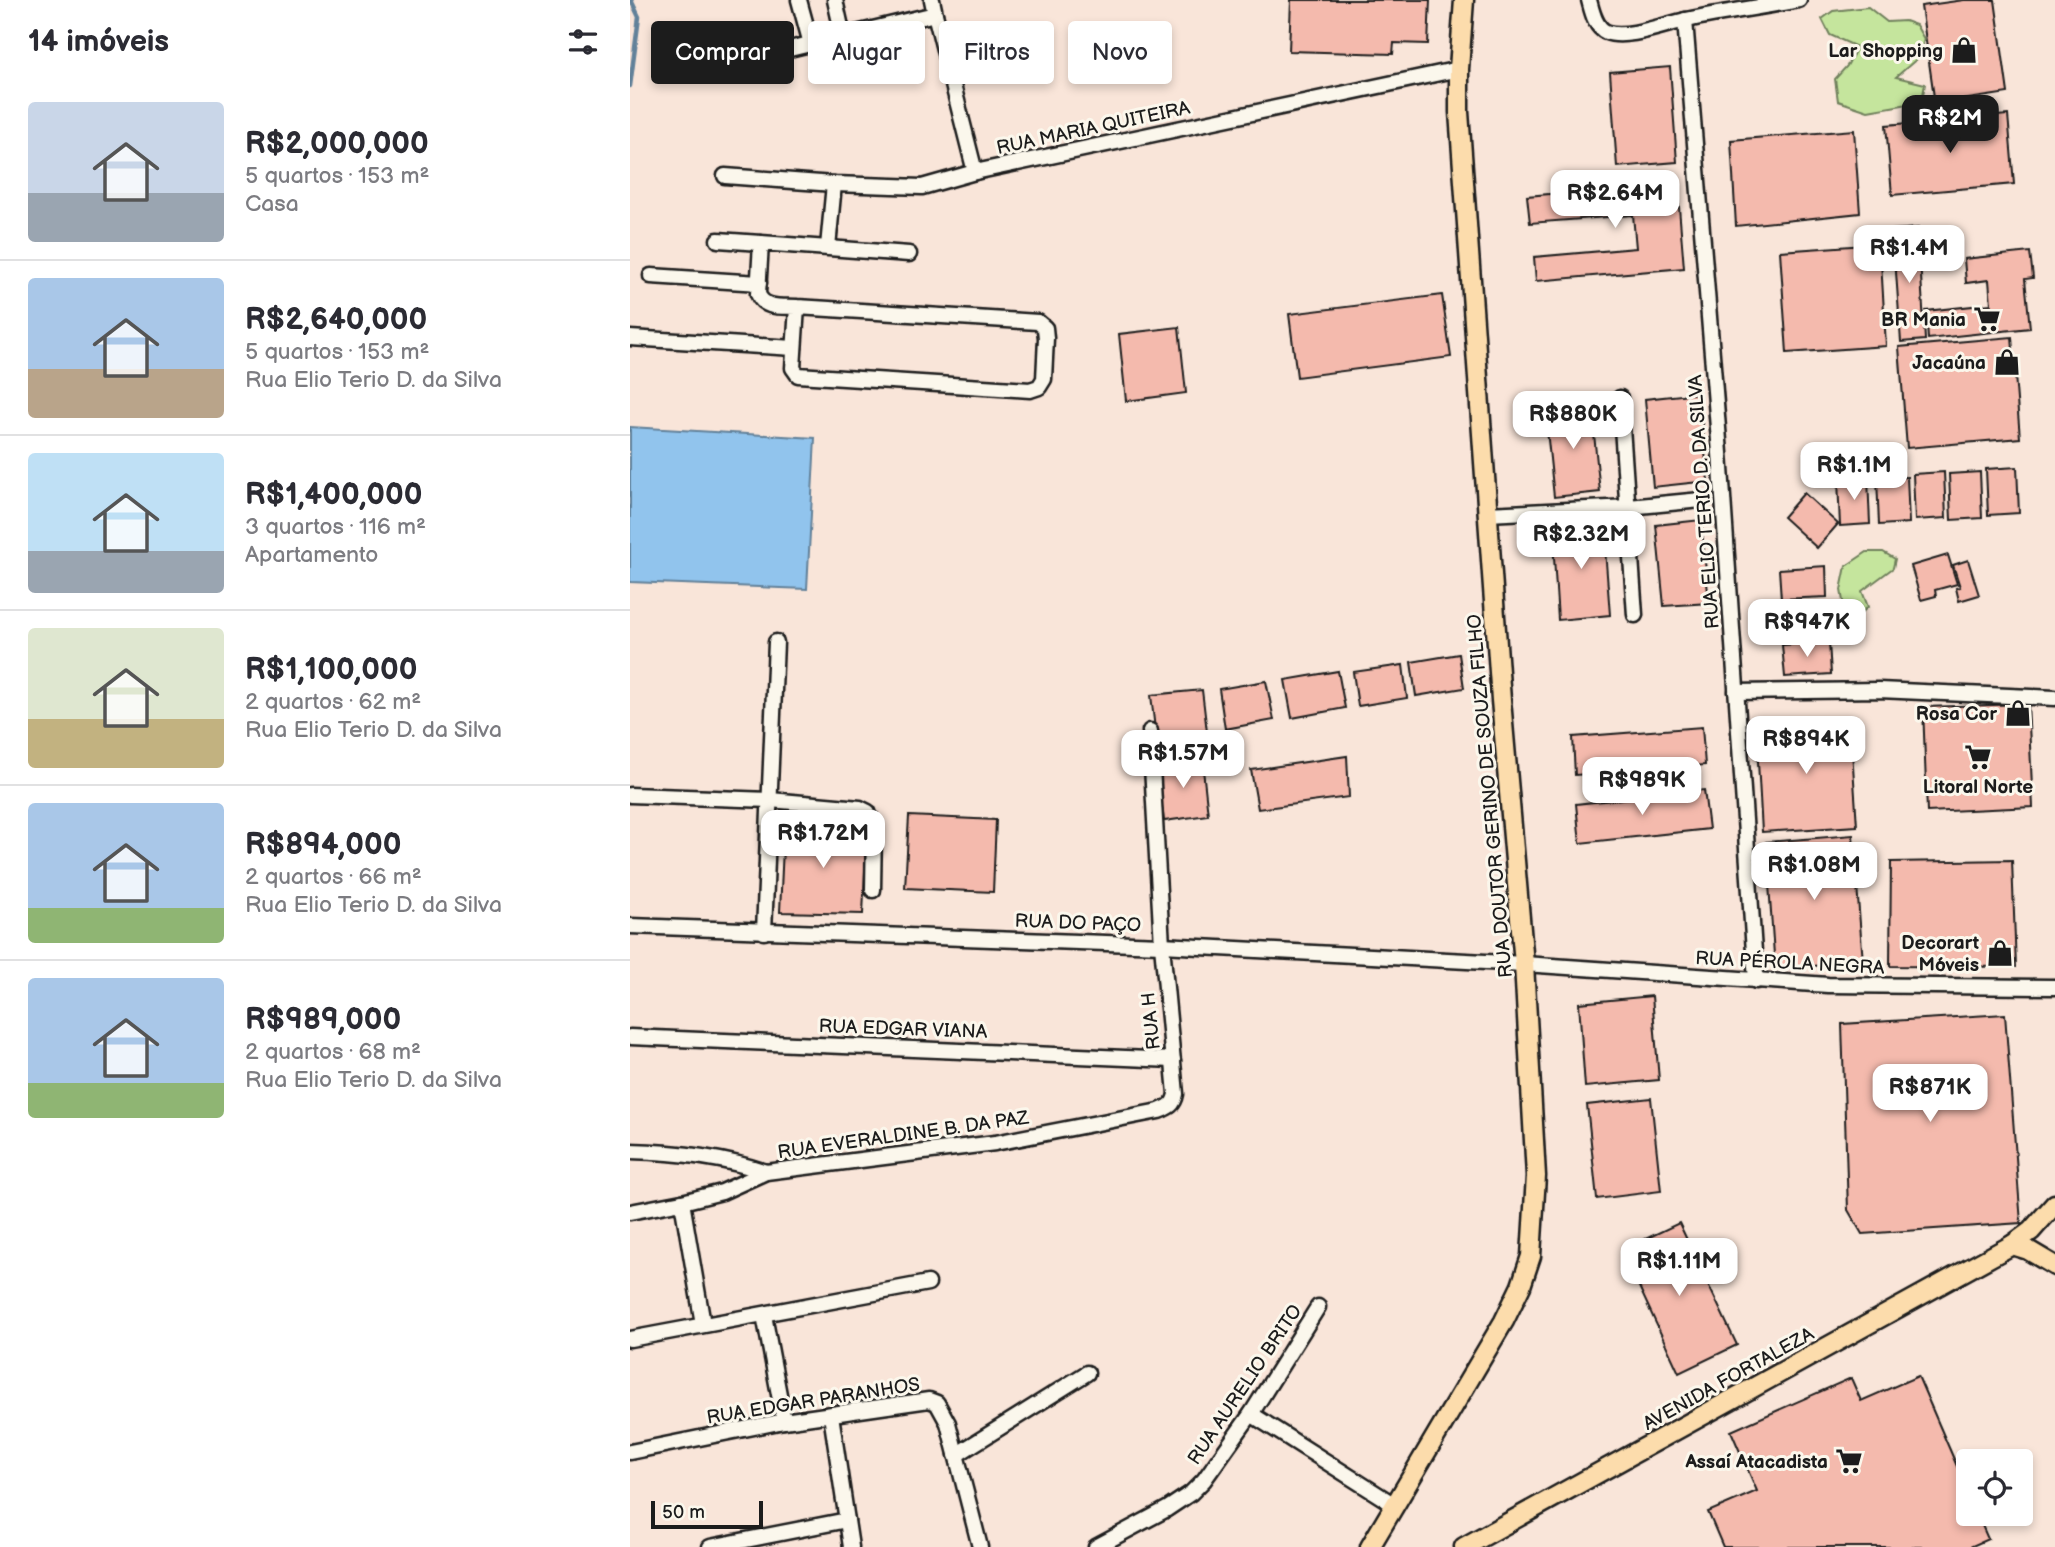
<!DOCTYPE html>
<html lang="pt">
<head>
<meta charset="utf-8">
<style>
	body { margin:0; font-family:"Balsamiq Sans",sans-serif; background:#f2f2f3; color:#2b2b33; height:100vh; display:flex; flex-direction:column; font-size:26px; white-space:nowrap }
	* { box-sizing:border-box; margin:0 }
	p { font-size:23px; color:#7c7c81 }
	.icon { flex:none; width:38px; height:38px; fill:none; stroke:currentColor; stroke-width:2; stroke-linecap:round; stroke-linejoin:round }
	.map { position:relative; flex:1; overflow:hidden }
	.drawer { display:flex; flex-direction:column; background:#fff; width:630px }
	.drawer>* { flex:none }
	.guide { position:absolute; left:21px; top:21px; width:665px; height:63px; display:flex; gap:14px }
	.controls { position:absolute; left:1326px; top:1449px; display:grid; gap:14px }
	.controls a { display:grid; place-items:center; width:77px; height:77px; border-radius:7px; background:#fff; box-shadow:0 4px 10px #0003; font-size:35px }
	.scale { position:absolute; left:21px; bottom:18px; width:112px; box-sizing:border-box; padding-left:7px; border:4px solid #1c1c1c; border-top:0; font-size:19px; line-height:24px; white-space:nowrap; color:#1c1c1c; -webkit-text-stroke:5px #fbf7ec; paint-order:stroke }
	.price { position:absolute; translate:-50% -60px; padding:0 16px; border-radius:14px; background:#fff; color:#222; font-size:23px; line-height:46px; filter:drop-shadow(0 2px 4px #0008) }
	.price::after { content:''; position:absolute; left:50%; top:42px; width:21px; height:16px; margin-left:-10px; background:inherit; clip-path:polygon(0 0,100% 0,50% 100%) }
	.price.selected { background:#1c1c1c; color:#fff }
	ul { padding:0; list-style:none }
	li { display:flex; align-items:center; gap:21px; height:175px; padding:0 28px }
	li+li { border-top:2px solid #e1e1e2 }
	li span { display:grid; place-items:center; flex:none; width:196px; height:140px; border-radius:7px; color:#555 }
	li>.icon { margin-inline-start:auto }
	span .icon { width:84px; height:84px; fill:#fffc; stroke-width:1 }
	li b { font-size:30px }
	h2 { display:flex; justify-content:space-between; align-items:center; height:84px; padding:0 28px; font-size:30px }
	.chip { padding:0 24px; border-radius:7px; background:#fff; box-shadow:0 4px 10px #0003; font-size:24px; line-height:63px }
	.chip.selected { background:#1c1c1c; color:#fff }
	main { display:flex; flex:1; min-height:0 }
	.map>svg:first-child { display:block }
	.green { fill:#c5e59d; stroke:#70805c; stroke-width:2 }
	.water { fill:#91c4ed; stroke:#628199; stroke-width:2 }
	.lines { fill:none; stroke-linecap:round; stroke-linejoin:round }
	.stream { stroke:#628199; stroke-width:4.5 }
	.building { fill:#f4baad; stroke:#1c1c1c; stroke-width:2 }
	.minor-casing { stroke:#1c1c1c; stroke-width:19 }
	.major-casing { stroke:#1c1c1c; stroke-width:23 }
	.minor { stroke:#fbf7ec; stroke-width:14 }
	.major { stroke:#fcdcac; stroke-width:18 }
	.labels { text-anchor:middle; stroke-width:6; stroke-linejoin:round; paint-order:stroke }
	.poi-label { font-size:19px; font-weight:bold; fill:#1c1c1c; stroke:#fbf7ec; text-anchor:end }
	.street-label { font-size:19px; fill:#1c1c1c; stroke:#fbf7ec }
</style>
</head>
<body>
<main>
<section class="drawer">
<h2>14 imóveis<svg class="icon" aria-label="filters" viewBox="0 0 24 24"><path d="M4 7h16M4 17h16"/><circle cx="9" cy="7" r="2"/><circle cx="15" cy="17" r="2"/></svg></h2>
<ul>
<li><span style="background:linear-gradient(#c9d6e8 65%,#9aa5b1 0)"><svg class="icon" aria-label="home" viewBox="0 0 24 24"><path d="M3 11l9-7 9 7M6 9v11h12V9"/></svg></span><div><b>R$2,000,000</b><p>5 quartos · 153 m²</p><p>Casa</p></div></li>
<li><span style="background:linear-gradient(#a9c7e8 65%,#b9a48a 0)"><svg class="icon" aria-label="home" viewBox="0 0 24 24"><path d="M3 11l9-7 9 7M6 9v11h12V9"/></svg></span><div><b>R$2,640,000</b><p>5 quartos · 153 m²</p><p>Rua Elio Terio D. da Silva</p></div></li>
<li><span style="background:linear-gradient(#bfe0f5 70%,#9aa5b1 0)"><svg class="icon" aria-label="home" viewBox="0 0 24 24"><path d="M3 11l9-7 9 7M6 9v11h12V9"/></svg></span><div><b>R$1,400,000</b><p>3 quartos · 116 m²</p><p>Apartamento</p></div></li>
<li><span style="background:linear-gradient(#dfe7d0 65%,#c2b280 0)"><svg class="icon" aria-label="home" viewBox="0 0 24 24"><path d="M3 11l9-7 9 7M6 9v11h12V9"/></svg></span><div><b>R$1,100,000</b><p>2 quartos · 62 m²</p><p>Rua Elio Terio D. da Silva</p></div></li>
<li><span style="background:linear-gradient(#a9c7e8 75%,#8fb573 0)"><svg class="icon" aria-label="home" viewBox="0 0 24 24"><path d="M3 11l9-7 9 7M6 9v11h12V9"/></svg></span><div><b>R$894,000</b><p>2 quartos · 66 m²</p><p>Rua Elio Terio D. da Silva</p></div></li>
<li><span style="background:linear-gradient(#a9c7e8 75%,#8fb573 0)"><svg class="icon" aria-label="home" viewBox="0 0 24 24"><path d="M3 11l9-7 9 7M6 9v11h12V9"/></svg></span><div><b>R$989,000</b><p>2 quartos · 68 m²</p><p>Rua Elio Terio D. da Silva</p></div></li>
</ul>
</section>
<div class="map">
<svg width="1425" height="1547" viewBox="0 0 1425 1547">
	<rect width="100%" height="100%" fill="#f9e5d9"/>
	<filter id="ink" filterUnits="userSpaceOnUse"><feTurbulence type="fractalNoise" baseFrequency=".0143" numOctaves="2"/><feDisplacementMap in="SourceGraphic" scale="14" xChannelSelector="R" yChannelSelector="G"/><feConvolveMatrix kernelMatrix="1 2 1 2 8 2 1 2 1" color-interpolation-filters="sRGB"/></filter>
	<g filter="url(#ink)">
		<g class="green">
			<path d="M 1238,7 L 1257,22 L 1275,21 L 1286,25 L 1294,39 L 1289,57 L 1266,77 L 1295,84 L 1293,95 L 1284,103 L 1238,111 L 1208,101 L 1205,79 L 1217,66 L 1227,47 L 1200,35 L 1192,19 L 1203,11 Z"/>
			<path d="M 1237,552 L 1253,552 L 1265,559 L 1263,568 L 1232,591 L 1238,607 L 1228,616 L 1214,607 L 1211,590 L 1216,566 Z"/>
		</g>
		<path class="water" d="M 0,427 L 185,438 L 177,589 L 0,582 Z"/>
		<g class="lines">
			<path class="stream" d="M 0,86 L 9,17 L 1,0"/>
		</g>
		<g class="building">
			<path d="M 661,0 L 800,0 L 798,44 L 764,43 L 763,54 L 659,51 Z"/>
			<path d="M 1334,0 L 1365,0 L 1378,93 L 1305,104 L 1291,6 Z"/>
			<path d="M 1040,67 L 1047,162 L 987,167 L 980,72 Z"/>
			<path d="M 1378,115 L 1384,184 L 1262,195 L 1256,125 Z"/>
			<path d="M 1224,130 L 1230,213 L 1106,226 L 1101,140 Z"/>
			<path d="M 1047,183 L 1054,268 L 906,281 L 904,257 L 1006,248 L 1003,215 L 900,223 L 897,196 Z"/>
			<path d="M 1288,228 L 1295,340 L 1271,342 L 1263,230 Z"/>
			<path d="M 1250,244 L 1256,346 L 1157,353 L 1150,251 Z"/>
			<path d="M 1400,252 L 1403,278 L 1395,279 L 1400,328 L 1298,339 L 1296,311 L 1361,304 L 1359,280 L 1336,283 L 1334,259 Z"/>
			<path d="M 812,295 L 821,357 L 667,377 L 659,314 Z"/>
			<path d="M 549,327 L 556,393 L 496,401 L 489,334 Z"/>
			<path d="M 1382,337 L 1390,438 L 1277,448 L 1269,347 Z"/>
			<path d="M 1069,393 L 1078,481 L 1023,487 L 1015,399 Z"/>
			<path d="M 961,405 L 970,492 L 924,497 L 915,411 Z"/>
			<path d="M 1387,467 L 1389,513 L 1358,515 L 1356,469 Z"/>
			<path d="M 1314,472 L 1316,518 L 1285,520 L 1283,474 Z"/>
			<path d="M 1350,472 L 1352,518 L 1321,520 L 1319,474 Z"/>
			<path d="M 1277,477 L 1279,523 L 1249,525 L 1247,478 Z"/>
			<path d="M 1238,478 L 1240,524 L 1210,526 L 1208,479 Z"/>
			<path d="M 1174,493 L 1208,524 L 1187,548 L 1153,517 Z"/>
			<path d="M 1071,520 L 1079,603 L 1034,606 L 1026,525 Z"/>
			<path d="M 973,522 L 980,615 L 928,620 L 922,526 Z"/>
			<path d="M 1318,555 L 1327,584 L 1305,590 L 1306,596 L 1291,600 L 1281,566 Z"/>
			<path d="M 1338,560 L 1349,595 L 1329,601 L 1326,588 L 1330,587 L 1323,565 Z"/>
			<path d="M 1196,566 L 1197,597 L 1151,599 L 1149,569 Z"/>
			<path d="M 1196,604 L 1198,634 L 1152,637 L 1150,606 Z"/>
			<path d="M 1199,642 L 1201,674 L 1155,677 L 1152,645 Z"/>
			<path d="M 829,654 L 834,688 L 786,696 L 781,662 Z"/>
			<path d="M 773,665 L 777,698 L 728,706 L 723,672 Z"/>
			<path d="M 708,671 L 715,708 L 662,718 L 655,680 Z"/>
			<path d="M 636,681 L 644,720 L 595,729 L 589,689 Z"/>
			<path d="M 572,690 L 577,732 L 526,738 L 521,695 Z"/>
			<path d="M 1398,704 L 1403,807 L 1297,812 L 1293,707 Z"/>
			<path d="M 1220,720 L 1227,826 L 1132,832 L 1126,726 Z"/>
			<path d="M 1072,727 L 1075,765 L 945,775 L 943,737 Z"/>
			<path d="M 717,756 L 719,797 L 628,809 L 621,770 Z"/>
			<path d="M 572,760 L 578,815 L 534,821 L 527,765 Z"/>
			<path d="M 1074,790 L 1079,829 L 950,843 L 946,804 Z"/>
			<path d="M 279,816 L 366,820 L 363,892 L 275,888 Z"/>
			<path d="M 154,825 L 237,828 L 233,914 L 150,912 Z"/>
			<path d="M 1223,835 L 1233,962 L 1145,969 L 1136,842 Z"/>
			<path d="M 1382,860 L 1386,967 L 1260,966 L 1261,862 Z"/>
			<path d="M 1022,996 L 1029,1080 L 955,1087 L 949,1003 Z"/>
			<path d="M 1375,1014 L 1391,1223 L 1232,1234 L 1218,1210 L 1212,1024 Z"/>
			<path d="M 1021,1098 L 1031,1191 L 967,1199 L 957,1105 Z"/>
			<path d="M 1049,1223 L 1107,1345 L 1049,1373 L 992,1250 Z"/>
			<path d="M 1288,1376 L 1339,1494 L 1339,1514 L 1347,1514 L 1358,1539 L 1340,1547 L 1093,1547 L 1078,1512 L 1127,1491 L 1101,1431 L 1221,1378 L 1231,1401 Z"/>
		</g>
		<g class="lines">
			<defs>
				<g id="minor">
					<path d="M 169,0 L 181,44"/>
					<path d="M 205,0 L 213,36"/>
					<path d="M 302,0 L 305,14"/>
					<path d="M 959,0 C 962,11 965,27 976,32 C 996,40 1036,24 1056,20 C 1094,12 1132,7 1169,0"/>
					<path d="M 1055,20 L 1090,453 L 1126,981"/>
					<path d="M 101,63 L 305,14 L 345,172 L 829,69"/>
					<path d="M 95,176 L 204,184 L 292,187 L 345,172"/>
					<path d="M 88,240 L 131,243"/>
					<path d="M 198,247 L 204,184"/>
					<path d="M 21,276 L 129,283"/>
					<path d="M 167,307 L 408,322 L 415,328 L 416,338 L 414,379 L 409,387 L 400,390 L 168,375 L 163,368 L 167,307 C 153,306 134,310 128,294 L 131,243 L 279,254"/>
					<path d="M 0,338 L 164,348"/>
					<path d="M 990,398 L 1005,615"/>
					<path d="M 857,514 L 999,507 L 1071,500"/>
					<path d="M 1106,692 L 1249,690 L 1425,698"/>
					<path d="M 0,795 L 140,800 L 230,808 L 238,812 L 244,827 L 243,890"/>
					<path d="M 0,926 L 532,945 L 894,964 L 1198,985 L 1425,987"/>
					<path d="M 134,932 L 146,642"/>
					<path d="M 0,1037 L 543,1060"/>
					<path d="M 0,1151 C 46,1152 92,1157 136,1172"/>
					<path d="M 52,1202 L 73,1324"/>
					<path d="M 0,1212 L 52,1202 L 92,1192 L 136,1172 L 365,1143 L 529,1111 C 539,1107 544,1105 546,1094 L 532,945 L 520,731"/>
					<path d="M 134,1315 L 154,1421"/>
					<path d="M 0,1339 L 298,1283"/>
					<path d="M 621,1414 L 766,1506"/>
					<path d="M 201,1415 L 221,1547"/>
					<path d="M 0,1452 L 154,1421 L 299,1400 L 307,1403 L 318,1423 L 350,1547"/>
					<path d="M 326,1455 L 457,1373"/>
					<path d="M 80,1547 L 217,1520"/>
					<path d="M 466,1547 L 537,1509 L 561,1493 L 574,1480 L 621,1414 L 688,1307"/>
				</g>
				<g id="major">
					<path d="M 1382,1245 L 1398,1250 L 1425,1266"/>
					<path d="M 740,1547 L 874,1321 L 891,1286 L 901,1256 L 906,1176 L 894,964 L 871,700 L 829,112 L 829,69 L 834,0"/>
					<path d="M 834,1547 L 1382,1245 L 1401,1231 L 1425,1204"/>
				</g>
			</defs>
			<use href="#minor" class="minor-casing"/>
			<use href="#major" class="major-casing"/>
			<use href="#minor" class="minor"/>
			<use href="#major" class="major"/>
		</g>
	</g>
	<defs>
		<symbol id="shop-bare" viewBox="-9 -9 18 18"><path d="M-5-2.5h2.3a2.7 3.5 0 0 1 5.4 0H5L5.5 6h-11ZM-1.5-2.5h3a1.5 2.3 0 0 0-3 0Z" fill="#1c1c1c" stroke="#fbf7ec" stroke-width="2.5" paint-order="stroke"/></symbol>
		<symbol id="supermarket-bare" viewBox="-9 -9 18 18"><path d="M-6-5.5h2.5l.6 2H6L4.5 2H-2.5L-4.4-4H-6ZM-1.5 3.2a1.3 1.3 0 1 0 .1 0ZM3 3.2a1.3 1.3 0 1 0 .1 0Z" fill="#1c1c1c" stroke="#fbf7ec" stroke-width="2.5" paint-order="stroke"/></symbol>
	</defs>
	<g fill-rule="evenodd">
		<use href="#shop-bare" x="1315" y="31" width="38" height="38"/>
		<use href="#supermarket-bare" x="1338" y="300" width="38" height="38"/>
		<use href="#shop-bare" x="1358" y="343" width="38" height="38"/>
		<use href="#shop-bare" x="1369" y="694" width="38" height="38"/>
		<use href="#supermarket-bare" x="1329" y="738" width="38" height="38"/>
		<use href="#shop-bare" x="1351" y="934" width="38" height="38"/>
		<use href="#supermarket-bare" x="1200" y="1442" width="38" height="38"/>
	</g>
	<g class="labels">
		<g class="poi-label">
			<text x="1313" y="57">Lar Shopping</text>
			<text x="1336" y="326">BR Mania</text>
			<text x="1356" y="369">Jacaúna</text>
			<text x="1367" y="720">Rosa Cor</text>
			<text x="1348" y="793" text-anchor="middle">Litoral Norte</text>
			<text x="1349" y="949">Decorart<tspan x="1349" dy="22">Móveis</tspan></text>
			<text x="1198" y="1468">Assaí Atacadista</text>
		</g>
		<g class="street-label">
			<text transform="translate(463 127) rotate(-12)" y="7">RUA MARIA QUITEIRA</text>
			<text transform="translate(1073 502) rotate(-94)" y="7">RUA ELIO TERIO D. DA SILVA</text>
			<text transform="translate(859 796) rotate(-95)" y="7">RUA DOUTOR GERINO DE SOUZA FILHO</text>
			<text transform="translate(448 922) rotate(2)" y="7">RUA DO PAÇO</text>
			<text transform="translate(1160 962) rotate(3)" y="7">RUA PÉROLA NEGRA</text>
			<text transform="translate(520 1021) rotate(-96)" y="7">RUA H</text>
			<text transform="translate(273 1028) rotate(2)" y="7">RUA EDGAR VIANA</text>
			<text transform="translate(273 1134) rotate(-8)" y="7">RUA EVERALDINE B. DA PAZ</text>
			<text transform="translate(1098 1378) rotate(-29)" y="7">AVENIDA FORTALEZA</text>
			<text transform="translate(614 1384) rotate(-56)" y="7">RUA AURELIO BRITO</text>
			<text transform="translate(183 1400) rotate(-9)" y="7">RUA EDGAR PARANHOS</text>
		</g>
	</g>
</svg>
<div class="controls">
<a><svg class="icon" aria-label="locate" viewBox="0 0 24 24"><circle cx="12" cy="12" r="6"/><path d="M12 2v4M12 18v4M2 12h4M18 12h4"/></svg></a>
</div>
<div class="scale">50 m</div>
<b class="price selected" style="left:1320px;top:155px">R$2M</b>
<b class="price" style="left:985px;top:230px">R$2.64M</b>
<b class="price" style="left:1279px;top:285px">R$1.4M</b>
<b class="price" style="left:943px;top:451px">R$880K</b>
<b class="price" style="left:1224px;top:502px">R$1.1M</b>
<b class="price" style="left:951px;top:571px">R$2.32M</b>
<b class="price" style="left:1177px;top:659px">R$947K</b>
<b class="price" style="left:1176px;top:776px">R$894K</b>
<b class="price" style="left:553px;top:790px">R$1.57M</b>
<b class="price" style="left:1012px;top:817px">R$989K</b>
<b class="price" style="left:193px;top:870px">R$1.72M</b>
<b class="price" style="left:1184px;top:902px">R$1.08M</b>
<b class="price" style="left:1300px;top:1124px">R$871K</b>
<b class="price" style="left:1049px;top:1298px">R$1.11M</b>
<div class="guide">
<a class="chip selected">Comprar</a>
<a class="chip">Alugar</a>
<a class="chip">Filtros</a>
<a class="chip">Novo</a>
</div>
</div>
</main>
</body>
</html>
